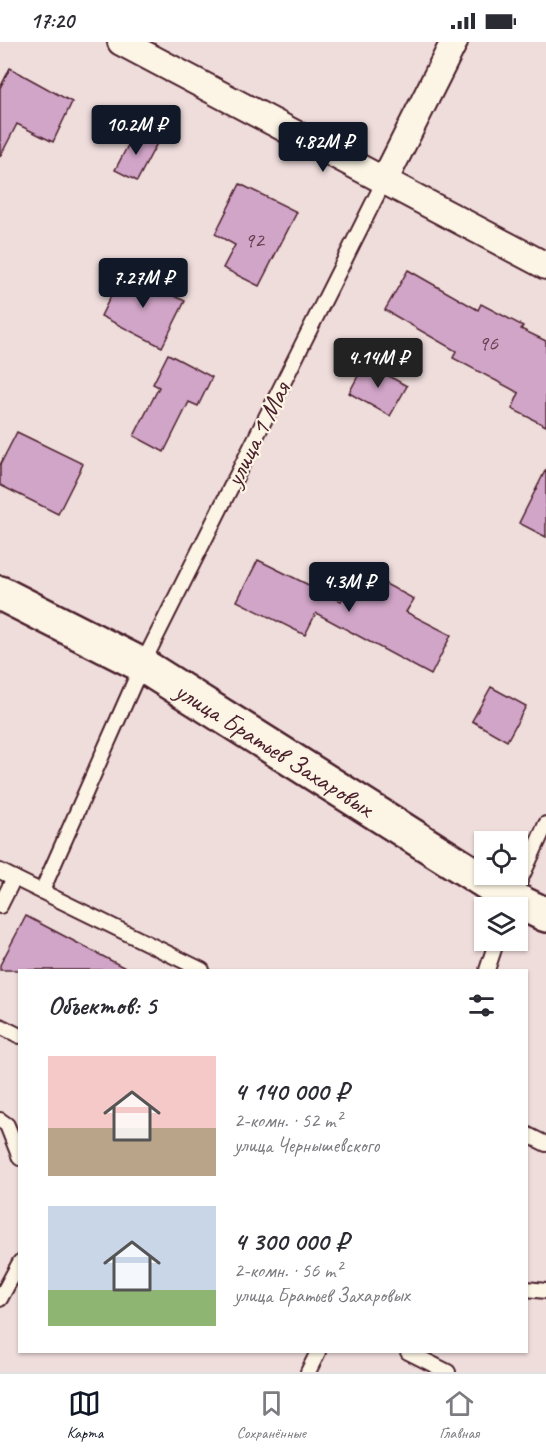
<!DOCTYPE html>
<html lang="ru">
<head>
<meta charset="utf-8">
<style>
	body { margin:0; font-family:Caveat,sans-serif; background:#f7f7f7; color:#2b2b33; height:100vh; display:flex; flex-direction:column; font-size:22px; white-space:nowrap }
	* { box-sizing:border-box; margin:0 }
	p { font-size:20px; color:#7c7c81 }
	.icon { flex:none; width:33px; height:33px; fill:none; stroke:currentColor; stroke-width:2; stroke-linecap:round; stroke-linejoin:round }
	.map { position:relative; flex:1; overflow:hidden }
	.details { position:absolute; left:18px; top:927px; width:510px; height:384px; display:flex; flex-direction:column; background:#fff; border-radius:0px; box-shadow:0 2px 4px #0004 }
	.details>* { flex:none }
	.buttons { position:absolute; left:474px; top:789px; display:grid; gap:12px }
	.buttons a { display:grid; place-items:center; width:54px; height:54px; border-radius:0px; background:#fff; box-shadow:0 2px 4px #0004; font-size:30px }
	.price { position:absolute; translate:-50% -51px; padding:0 14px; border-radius:6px; background:#111827; color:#fff; font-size:20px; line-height:39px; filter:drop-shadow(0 2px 3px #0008) }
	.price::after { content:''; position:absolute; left:50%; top:36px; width:18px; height:14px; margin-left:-9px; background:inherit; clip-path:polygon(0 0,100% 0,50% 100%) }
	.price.selected { background:#222; color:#fff }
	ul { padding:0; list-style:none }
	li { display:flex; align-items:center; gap:18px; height:150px; padding:0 30px }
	li span { display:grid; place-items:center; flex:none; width:168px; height:120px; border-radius:0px; color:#555 }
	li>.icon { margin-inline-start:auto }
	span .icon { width:72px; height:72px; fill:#fffc; stroke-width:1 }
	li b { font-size:26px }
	h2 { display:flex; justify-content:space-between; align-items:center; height:72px; padding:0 30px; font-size:26px }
	.status { display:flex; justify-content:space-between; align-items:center; height:42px; padding:0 30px; background:#fff; direction:ltr }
	.status svg { height:16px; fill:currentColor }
	.tabs { display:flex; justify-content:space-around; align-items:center; height:84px; border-top:2px solid #e1e1e2; background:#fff; font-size:16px; color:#7c7c81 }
	.tabs a { display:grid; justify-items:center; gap:3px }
	.tabs .selected { color:#111827 }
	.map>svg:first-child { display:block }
	.building { fill:#d1a5c8; stroke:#4a1f2b; stroke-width:1.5 }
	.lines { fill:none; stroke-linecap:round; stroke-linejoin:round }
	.service-casing { stroke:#4a1f2b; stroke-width:18 }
	.minor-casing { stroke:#4a1f2b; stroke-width:30 }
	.secondary-casing { stroke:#4a1f2b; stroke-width:38 }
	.service { stroke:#fcf5e5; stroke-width:14 }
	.minor { stroke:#fcf5e5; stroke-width:26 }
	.secondary { stroke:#fcf5e5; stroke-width:33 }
	.labels { text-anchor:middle; stroke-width:4.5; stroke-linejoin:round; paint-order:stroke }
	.number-label { font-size:22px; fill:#6c4052 }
	.street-label { font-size:26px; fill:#4a1f2b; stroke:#fcf5e5 }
</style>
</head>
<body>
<div class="status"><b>17:20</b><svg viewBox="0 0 49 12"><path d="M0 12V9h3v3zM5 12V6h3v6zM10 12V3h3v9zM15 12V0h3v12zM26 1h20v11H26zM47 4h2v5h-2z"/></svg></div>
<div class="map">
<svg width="546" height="1330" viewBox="0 0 546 1330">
	<rect width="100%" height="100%" fill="#efdddc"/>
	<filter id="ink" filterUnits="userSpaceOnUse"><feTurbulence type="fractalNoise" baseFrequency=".0167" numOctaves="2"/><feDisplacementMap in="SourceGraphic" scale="12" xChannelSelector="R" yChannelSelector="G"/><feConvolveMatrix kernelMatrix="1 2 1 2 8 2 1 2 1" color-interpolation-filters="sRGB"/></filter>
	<g filter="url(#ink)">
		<g class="building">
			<path d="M 10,26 L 72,60 L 53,100 L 17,82 L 0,115 L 0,46 Z"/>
			<path d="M 135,90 L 157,101 L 137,139 L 115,128 Z"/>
			<path d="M 240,142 L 297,170 L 259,244 L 223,226 L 235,203 L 215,192 Z"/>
			<path d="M 408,228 L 478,268 L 481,262 L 523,284 L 521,287 L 546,299 L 546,384 L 512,367 L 519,351 L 453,316 L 456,309 L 385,268 Z"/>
			<path d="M 123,229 L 185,259 L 162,305 L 101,274 Z"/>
			<path d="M 168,312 L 212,335 L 198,364 L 189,360 L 164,410 L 134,394 L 159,345 L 153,342 Z"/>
			<path d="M 365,321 L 407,344 L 390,374 L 349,351 Z"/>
			<path d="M 17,390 L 83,422 L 58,472 L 0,443 L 0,423 Z"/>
			<path d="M 546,427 L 546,495 L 519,481 Z"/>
			<path d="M 258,518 L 341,559 L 358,527 L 414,557 L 406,570 L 451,593 L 431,633 L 316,571 L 305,593 L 237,559 Z"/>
			<path d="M 491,645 L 526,664 L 507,699 L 472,679 Z"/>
			<path d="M 26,874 L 129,928 L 0,928 L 0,923 Z"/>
		</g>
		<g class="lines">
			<defs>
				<g id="service">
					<path d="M 0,829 L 14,836 L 0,864"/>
					<path d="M 14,836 L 202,928"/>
					<path d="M 42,849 L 142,623 L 384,139"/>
					<path d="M 511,858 L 546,782"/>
					<path d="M 487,928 L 497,898"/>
					<path d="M 0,984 L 20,994"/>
					<path d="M 0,1078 L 7,1083 L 20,1116"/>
					<path d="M 526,1092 L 546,1102"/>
					<path d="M 526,1247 L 546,1249"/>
					<path d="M 0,1257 L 20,1220"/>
					<path d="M 408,1310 L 448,1330"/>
					<path d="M 308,1330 L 318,1310"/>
				</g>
				<g id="minor">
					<path d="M 121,0 L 546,224"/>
					<path d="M 384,139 L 454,0"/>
				</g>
				<g id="secondary">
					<path id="s1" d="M 0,551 L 142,623 L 511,856 L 546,873"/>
				</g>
			</defs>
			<use href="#service" class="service-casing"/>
			<use href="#minor" class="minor-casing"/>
			<use href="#secondary" class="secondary-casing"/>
			<use href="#service" class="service"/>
			<use href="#minor" class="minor"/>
			<use href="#secondary" class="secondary"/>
		</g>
	</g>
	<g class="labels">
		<g class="number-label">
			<text x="254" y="205">92</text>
			<text x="488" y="308">96</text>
		</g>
		<g class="street-label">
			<text transform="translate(257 392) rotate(-63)" y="9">улица 1 Мая</text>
			<text dy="9" stroke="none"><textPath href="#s1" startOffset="316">улица Братьев Захаровых</textPath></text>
		</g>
	</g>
</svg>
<div class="buttons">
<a><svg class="icon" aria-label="locate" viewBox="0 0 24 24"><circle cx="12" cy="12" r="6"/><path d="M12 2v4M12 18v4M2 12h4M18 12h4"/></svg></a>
<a><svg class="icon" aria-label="layers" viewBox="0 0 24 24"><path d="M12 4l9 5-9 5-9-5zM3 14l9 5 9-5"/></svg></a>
</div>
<b class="price" style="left:136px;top:114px">10.2M ₽</b>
<b class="price" style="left:323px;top:131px">4.82M ₽</b>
<b class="price" style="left:143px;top:267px">7.27M ₽</b>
<b class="price selected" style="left:378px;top:347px">4.14M ₽</b>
<b class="price" style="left:349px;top:571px">4.3M ₽</b>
<section class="details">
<h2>Объектов: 5<svg class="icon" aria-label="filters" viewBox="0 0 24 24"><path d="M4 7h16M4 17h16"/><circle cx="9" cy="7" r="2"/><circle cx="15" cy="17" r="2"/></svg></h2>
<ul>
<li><span style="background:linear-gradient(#f6c9c9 60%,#b9a48a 0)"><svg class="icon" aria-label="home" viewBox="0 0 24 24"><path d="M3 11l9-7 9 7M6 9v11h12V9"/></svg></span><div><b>4 140 000 ₽</b><p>2-комн. · 52 m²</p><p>улица Чернышевского</p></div></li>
<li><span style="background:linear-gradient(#c9d6e8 70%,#8fb573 0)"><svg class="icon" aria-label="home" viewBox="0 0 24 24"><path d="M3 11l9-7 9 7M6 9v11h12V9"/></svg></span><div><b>4 300 000 ₽</b><p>2-комн. · 56 m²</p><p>улица Братьев Захаровых</p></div></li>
</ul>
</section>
</div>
<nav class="tabs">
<a class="selected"><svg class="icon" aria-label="map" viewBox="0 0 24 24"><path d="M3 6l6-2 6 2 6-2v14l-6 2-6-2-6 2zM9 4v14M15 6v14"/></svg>Карта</a>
<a><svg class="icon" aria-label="saved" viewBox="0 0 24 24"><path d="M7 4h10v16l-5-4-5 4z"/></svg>Сохранённые</a>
<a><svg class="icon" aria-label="home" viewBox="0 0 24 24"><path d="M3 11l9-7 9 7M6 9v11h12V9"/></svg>Главная</a>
</nav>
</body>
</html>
